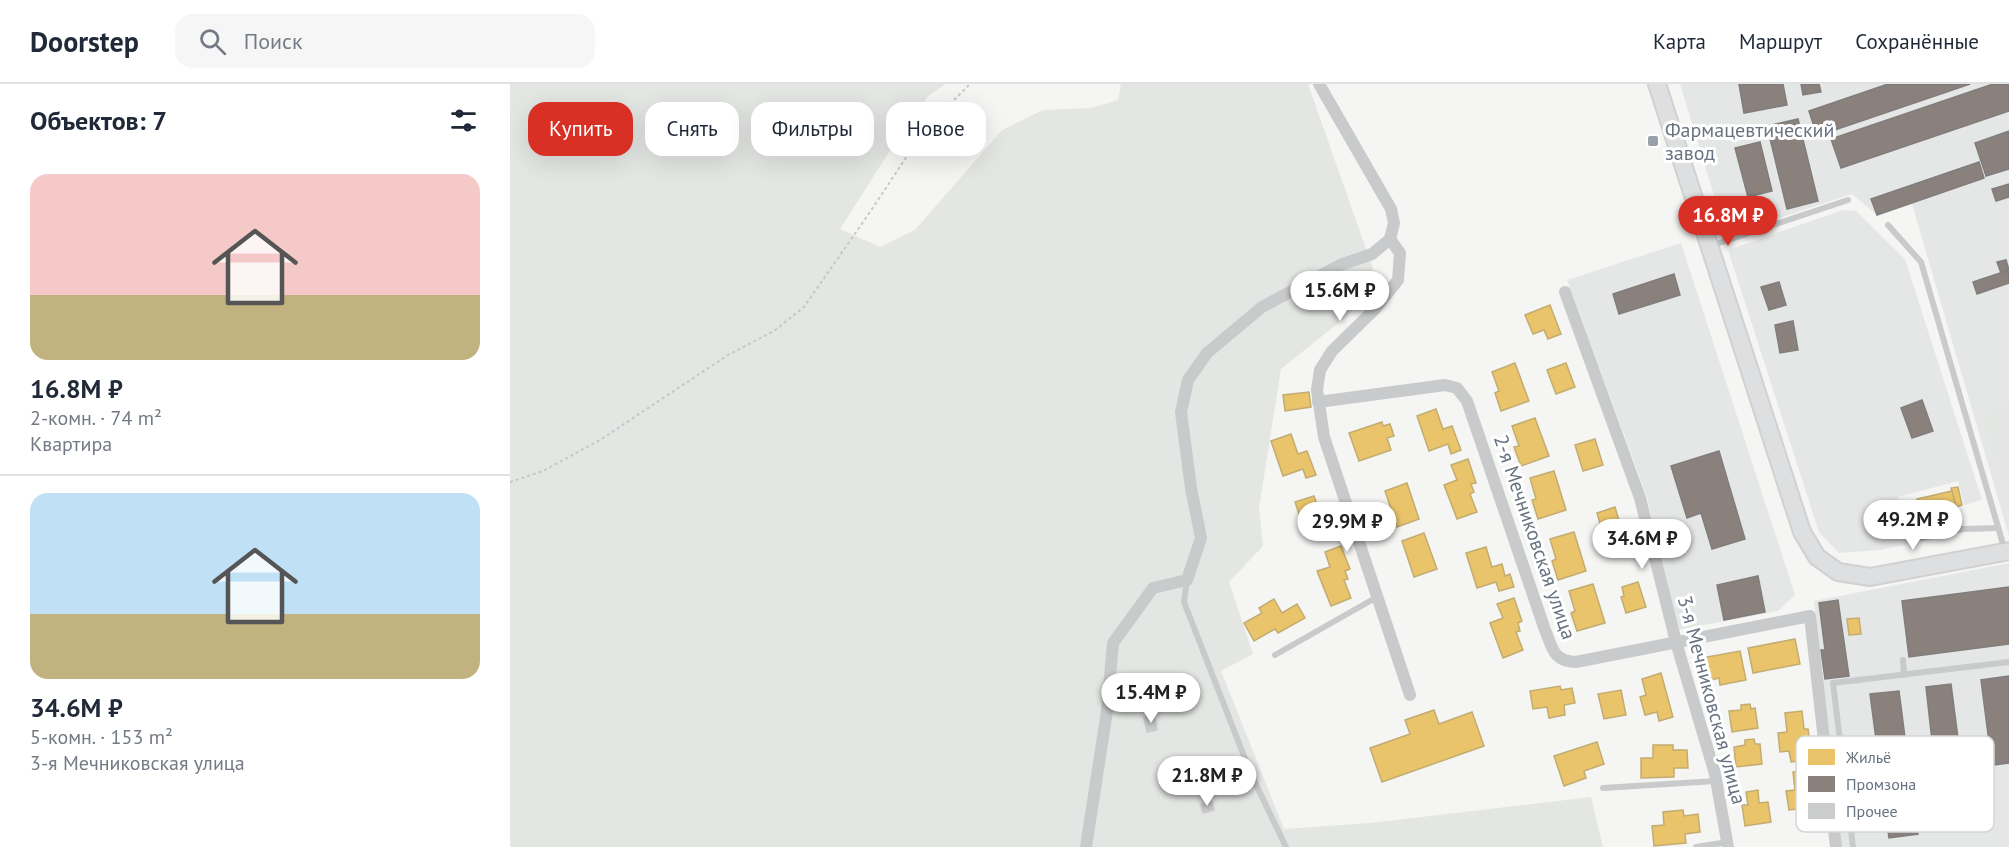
<!DOCTYPE html>
<html lang="ru">
<head>
<meta charset="utf-8">
<style>
	body { margin:0; font-family:"PT Sans",sans-serif; background:#f6f6f7; color:#1f2937; height:100vh; display:flex; flex-direction:column; font-size:22px; white-space:nowrap }
	* { box-sizing:border-box; margin:0 }
	p { font-size:20px; color:#747a83 }
	.icon { flex:none; width:33px; height:33px; fill:none; stroke:currentColor; stroke-width:2; stroke-linecap:round; stroke-linejoin:round }
	.map { position:relative; flex:1; overflow:hidden }
	.panel { display:flex; flex-direction:column; background:#fff; width:510px }
	.panel>* { flex:none }
	.banner { position:absolute; left:18px; top:18px; width:570px; height:54px; display:flex; gap:12px }
	.price { position:absolute; translate:-50% -51px; padding:0 14px; border-radius:21px; background:#fff; color:#222; font-size:20px; line-height:39px; filter:drop-shadow(0 2px 3px #0008) }
	.price::after { content:''; position:absolute; left:50%; top:36px; width:18px; height:14px; margin-left:-9px; background:inherit; clip-path:polygon(0 0,100% 0,50% 100%) }
	.price.on { background:#d93025; color:#fff }
	ul { padding:0; list-style:none }
	li { display:grid; align-content:center; gap:12px; height:318px; padding:0 30px }
	li+li { border-top:2px solid #e0e1e3 }
	li span { display:grid; place-items:center; height:186px; border-radius:18px; color:#555 }
	li>.icon { margin-inline-start:auto }
	span .icon { width:108px; height:108px; fill:#fffc; stroke-width:1 }
	li b { font-size:26px }
	h2 { display:flex; justify-content:space-between; align-items:center; height:72px; padding:0 30px; font-size:26px }
	.pill { padding:0 21px; border-radius:18px; background:#fff; box-shadow:0 6px 24px #0002; font-size:21px; line-height:54px }
	.pill.on { background:#d93025; color:#fff }
	header { display:flex; align-items:center; gap:36px; box-sizing:border-box; height:84px; padding:0 30px; background:#fff; border-bottom:2px solid #e0e1e3 }
	header strong { font-size:28px }
	nav { display:flex; gap:33px; margin-inline-start:auto; font-size:21px }
	.search { width:420px; height:54px; background:#f6f6f7; display:flex; align-items:center; gap:15px; box-sizing:border-box; padding:0 21px; border-radius:18px; color:#747a83; font-size:22px }
	main { display:flex; flex:1; min-height:0 }
	.map>svg:first-child { display:block }
	.built { fill:#e5e6e6 }
	.green { fill:#e3e6e2 }
	.homes { fill:#e9c46a; stroke:#c2ac71; stroke-width:1.5 }
	.industry { fill:#8a817c; stroke:#807d7e; stroke-width:1.5 }
	.building { fill:#cbcccc; stroke:#e4e4e4; stroke-width:1.5 }
	.lines { fill:none; stroke-linecap:round; stroke-linejoin:round }
	.secondary-casing { stroke:#d1d1d2; stroke-width:20 }
	.path { stroke:#c6c7c8; stroke-width:2; stroke-dasharray:3 3; stroke-linecap:butt }
	.service { stroke:#c9cacb; stroke-width:6 }
	.minor { stroke:#c9cacb; stroke-width:12 }
	.secondary { stroke:#dedfe0; stroke-width:16 }
	.poi-dot { fill:#99a0a9; stroke:#fff; stroke-width:2 }
	.labels { text-anchor:middle; stroke-width:6; stroke-linejoin:round; paint-order:stroke }
	.poi-label { font-size:20px; fill:#687381; stroke:#fff; text-anchor:start }
	.street-label { font-size:20px; fill:#687381; stroke:#fff }
	.key { fill:#fff; stroke:#d2d5d9; stroke-width:1.5 }
	.key-label { font-size:16px; fill:#687381 }
</style>
</head>
<body>
<header>
<strong>Doorstep</strong>
<div class="search"><svg class="icon" aria-label="search" viewBox="0 0 24 24"><circle cx="10" cy="10" r="6"/><path d="M15 15l6 6"/></svg>Поиск</div>
<nav><a>Карта</a><a>Маршрут</a><a>Сохранённые</a></nav>
</header>
<main>
<section class="panel">
<h2>Объектов: 7<svg class="icon" aria-label="filters" viewBox="0 0 24 24"><path d="M4 7h16M4 17h16"/><circle cx="9" cy="7" r="2"/><circle cx="15" cy="17" r="2"/></svg></h2>
<ul>
<li><span style="background:linear-gradient(#f6c9c9 65%,#c2b280 0)"><svg class="icon" aria-label="home" viewBox="0 0 24 24"><path d="M3 11l9-7 9 7M6 9v11h12V9"/></svg></span><div><b>16.8M ₽</b><p>2-комн. · 74 m²</p><p>Квартира</p></div></li>
<li><span style="background:linear-gradient(#bfe0f5 65%,#c2b280 0)"><svg class="icon" aria-label="home" viewBox="0 0 24 24"><path d="M3 11l9-7 9 7M6 9v11h12V9"/></svg></span><div><b>34.6M ₽</b><p>5-комн. · 153 m²</p><p>3-я Мечниковская улица</p></div></li>
</ul>
</section>
<div class="map">
<svg width="1499" height="763" viewBox="0 0 1499 763">
	<rect width="100%" height="100%" fill="#f5f5f4"/>
	<g class="built">
		<path d="M 1170,0 L 1499,0 L 1499,452 L 1402,120 L 1367,131 L 1342,110 L 1224,149 L 1213,141 Z"/>
		<path d="M 1333,126 L 1346,127 L 1395,175 L 1472,416 L 1454,421 L 1448,397 L 1388,413 L 1399,460 L 1370,466 L 1329,469 L 1309,448 L 1218,166 Z"/>
		<path d="M 1171,159 L 1285,511 L 1268,527 L 1168,546 L 1137,413 L 1057,196 Z"/>
		<path d="M 1499,479 L 1499,763 L 1331,763 L 1304,517 Z"/>
	</g>
	<g class="green">
		<path d="M 0,0 L 436,0 L 419,11 L 395,43 L 330,145 L 370,163 L 405,146 L 492,46 L 533,26 L 582,24 L 608,16 L 611,0 L 798,0 L 868,199 L 837,232 L 771,285 L 749,424 L 753,462 L 719,498 L 743,570 L 711,587 L 774,745 L 860,739 L 1081,713 L 1093,763 L 0,763 Z"/>
		<path d="M 1499,320 L 1499,434 L 1498,409 L 1476,344 L 1476,333 L 1483,324 Z"/>
	</g>
	<g class="homes">
		<path d="M 1040,221 L 1051,250 L 1038,255 L 1034,246 L 1023,250 L 1015,231 Z"/>
		<path d="M 1005,279 L 1019,317 L 991,327 L 985,309 L 989,307 L 982,288 Z"/>
		<path d="M 1056,279 L 1065,303 L 1046,310 L 1037,286 Z"/>
		<path d="M 799,308 L 801,323 L 775,327 L 773,311 Z"/>
		<path d="M 926,325 L 933,345 L 942,342 L 951,366 L 941,370 L 938,360 L 919,367 L 907,332 Z"/>
		<path d="M 1025,334 L 1039,372 L 1011,382 L 1004,363 L 1009,362 L 1002,342 Z"/>
		<path d="M 872,338 L 873,342 L 880,340 L 884,352 L 877,354 L 881,366 L 849,377 L 839,349 Z"/>
		<path d="M 781,350 L 788,370 L 797,367 L 806,391 L 796,394 L 793,385 L 773,392 L 761,357 Z"/>
		<path d="M 1085,355 L 1093,381 L 1073,387 L 1065,361 Z"/>
		<path d="M 958,375 L 966,399 L 961,400 L 964,408 L 960,410 L 967,428 L 947,435 L 934,401 L 947,396 L 941,381 Z"/>
		<path d="M 1044,387 L 1056,426 L 1028,435 L 1022,416 L 1026,415 L 1020,394 Z"/>
		<path d="M 897,399 L 909,435 L 887,443 L 875,407 Z"/>
		<path d="M 1448,403 L 1452,421 L 1446,423 L 1441,404 Z"/>
		<path d="M 1442,407 L 1447,427 L 1397,438 L 1395,426 L 1409,422 L 1407,415 Z"/>
		<path d="M 804,412 L 811,432 L 821,428 L 829,452 L 819,456 L 816,447 L 797,453 L 785,418 Z"/>
		<path d="M 1105,423 L 1113,450 L 1095,456 L 1087,429 Z"/>
		<path d="M 1447,427 L 1449,438 L 1438,440 L 1435,429 Z"/>
		<path d="M 1064,448 L 1076,487 L 1048,496 L 1042,477 L 1046,475 L 1040,455 Z"/>
		<path d="M 914,449 L 927,485 L 904,493 L 892,457 Z"/>
		<path d="M 831,462 L 840,485 L 835,487 L 838,495 L 834,496 L 841,514 L 821,522 L 807,487 L 820,483 L 815,468 Z"/>
		<path d="M 976,463 L 982,483 L 992,480 L 995,492 L 1000,490 L 1004,503 L 989,507 L 986,498 L 967,504 L 956,469 Z"/>
		<path d="M 1128,498 L 1136,523 L 1116,529 L 1111,513 L 1114,512 L 1112,503 Z"/>
		<path d="M 1083,500 L 1095,539 L 1067,547 L 1061,529 L 1065,527 L 1059,507 Z"/>
		<path d="M 1004,514 L 1012,537 L 1008,539 L 1010,547 L 1006,548 L 1013,566 L 993,574 L 980,539 L 993,534 L 987,520 Z"/>
		<path d="M 764,515 L 772,529 L 787,520 L 795,534 L 768,549 L 765,545 L 744,557 L 734,539 L 752,529 L 749,524 Z"/>
		<path d="M 1349,534 L 1351,550 L 1339,551 L 1337,535 Z"/>
		<path d="M 1285,555 L 1290,580 L 1243,589 L 1238,564 Z"/>
		<path d="M 1230,567 L 1236,596 L 1210,601 L 1209,594 L 1196,597 L 1191,574 Z"/>
		<path d="M 1151,589 L 1163,633 L 1149,637 L 1147,628 L 1135,631 L 1130,613 L 1136,611 L 1132,595 Z"/>
		<path d="M 1050,602 L 1051,606 L 1062,604 L 1065,619 L 1054,621 L 1055,631 L 1039,634 L 1037,623 L 1023,625 L 1020,607 Z"/>
		<path d="M 1111,606 L 1116,631 L 1094,635 L 1088,610 Z"/>
		<path d="M 1240,620 L 1241,625 L 1245,624 L 1248,644 L 1222,648 L 1219,627 L 1231,626 L 1231,621 Z"/>
		<path d="M 924,626 L 929,640 L 962,628 L 974,662 L 872,698 L 860,664 L 900,650 L 895,636 Z"/>
		<path d="M 1292,627 L 1294,645 L 1298,645 L 1301,664 L 1296,664 L 1298,676 L 1281,678 L 1279,667 L 1270,668 L 1268,649 L 1277,648 L 1275,629 Z"/>
		<path d="M 1244,655 L 1245,660 L 1250,660 L 1252,680 L 1226,683 L 1224,663 L 1235,661 L 1235,656 Z"/>
		<path d="M 1087,658 L 1094,680 L 1074,687 L 1076,694 L 1054,702 L 1044,672 Z"/>
		<path d="M 1143,661 L 1163,661 L 1163,666 L 1177,666 L 1178,684 L 1164,684 L 1164,693 L 1131,694 L 1131,674 L 1143,674 Z"/>
		<path d="M 1300,685 L 1302,704 L 1306,703 L 1309,722 L 1305,723 L 1306,735 L 1289,737 L 1288,725 L 1279,726 L 1276,707 L 1285,706 L 1283,688 Z"/>
		<path d="M 1248,706 L 1249,719 L 1258,718 L 1261,738 L 1235,742 L 1232,721 L 1238,721 L 1236,708 Z"/>
		<path d="M 1173,726 L 1174,732 L 1188,730 L 1190,748 L 1175,750 L 1176,759 L 1144,762 L 1142,742 L 1154,741 L 1153,728 Z"/>
	</g>
	<g class="industry">
		<path d="M 1229,0 L 1273,0 L 1277,21 L 1234,29 Z"/>
		<path d="M 1291,0 L 1309,0 L 1311,8 L 1293,11 Z"/>
		<path d="M 1378,0 L 1460,0 L 1307,52 L 1299,27 Z"/>
		<path d="M 1483,0 L 1499,0 L 1499,27 L 1331,84 L 1321,55 Z"/>
		<path d="M 1288,35 L 1308,117 L 1277,125 L 1257,42 Z"/>
		<path d="M 1499,47 L 1499,85 L 1476,92 L 1465,59 Z"/>
		<path d="M 1250,58 L 1262,107 L 1238,113 L 1225,64 Z"/>
		<path d="M 1469,78 L 1474,94 L 1367,131 L 1361,115 Z"/>
		<path d="M 1499,100 L 1499,113 L 1486,117 L 1482,105 Z"/>
		<path d="M 1496,176 L 1499,186 L 1491,189 L 1487,178 Z"/>
		<path d="M 1499,186 L 1499,199 L 1467,210 L 1463,198 Z"/>
		<path d="M 1164,190 L 1170,211 L 1109,230 L 1103,210 Z"/>
		<path d="M 1269,198 L 1276,221 L 1259,226 L 1251,203 Z"/>
		<path d="M 1283,237 L 1288,266 L 1270,269 L 1265,241 Z"/>
		<path d="M 1412,316 L 1423,347 L 1402,354 L 1391,324 Z"/>
		<path d="M 1209,367 L 1235,455 L 1202,465 L 1191,429 L 1177,434 L 1161,382 Z"/>
		<path d="M 1248,492 L 1255,528 L 1214,536 L 1207,501 Z"/>
		<path d="M 1499,503 L 1499,560 L 1399,573 L 1392,517 Z"/>
		<path d="M 1328,516 L 1339,592 L 1315,595 L 1311,566 L 1315,566 L 1309,519 Z"/>
		<path d="M 1499,592 L 1499,679 L 1400,692 L 1408,750 L 1379,754 L 1360,610 L 1389,607 L 1397,669 L 1423,666 L 1416,603 L 1441,600 L 1449,662 L 1479,658 L 1471,596 Z"/>
	</g>
	<g class="building">
		<path d="M 645,629 L 649,647 L 636,650 L 632,632 Z"/>
		<path d="M 703,716 L 706,727 L 692,731 L 689,719 Z"/>
	</g>
	<g class="lines">
		<defs>
			<path id="secondary" d="M 1147,0 L 1292,448 L 1307,473 L 1328,488 L 1360,493 L 1499,467"/>
		</defs>
		<use href="#secondary" class="secondary-casing"/>
		<path class="path" d="M 0,398 L 33,387 L 90,356 L 218,271 L 264,247 L 294,223 L 360,128 L 415,45 L 460,0"/>
		<g class="service">
			<path d="M 1378,141 L 1411,178 L 1495,467"/>
			<path d="M 1200,162 L 1338,116"/>
			<path d="M 1412,454 L 1453,445 L 1488,444"/>
			<path d="M 677,496 L 674,518 L 741,690 L 776,763"/>
			<path d="M 765,571 L 867,513"/>
			<path d="M 1393,576 L 1394,591"/>
			<path d="M 1093,704 L 1206,697"/>
			<path d="M 1186,763 L 1218,758"/>
			<path d="M 1343,763 L 1323,599 L 1499,578"/>
		</g>
		<g class="minor">
			<path d="M 880,155 L 890,169 L 888,196 L 865,225 L 822,267 L 810,286 L 807,306 L 814,353 L 900,611"/>
			<path d="M 1055,208 L 1130,414 L 1166,558 L 1205,690 L 1218,763"/>
			<path d="M 808,318 L 935,301 L 947,304 L 957,317 L 1035,546 C 1043,565 1043,577 1066,578 L 1300,532 L 1326,763"/>
			<path d="M 576,763 L 597,627 L 603,559 L 643,504 L 677,496 L 691,454 L 681,404 L 671,328 L 678,296 L 697,269 L 752,223 L 830,181 L 862,170 L 880,155 L 884,139 L 881,125 L 809,0"/>
		</g>
		<use href="#secondary" class="secondary"/>
	</g>
	<rect class="poi-dot" x="1137" y="51" width="12" height="12" rx="3"/>
	<g class="labels">
		<g class="poi-label">
			<text x="1155" y="53">Фармацевтический<tspan x="1155" dy="23">завод</tspan></text>
		</g>
		<g class="street-label">
			<text transform="translate(1025 453) rotate(71)" y="7">2-я Мечниковская улица</text>
			<text transform="translate(1202 616) rotate(75)" y="7">3-я Мечниковская улица</text>
		</g>
	</g>
	<rect x="1286" y="652" width="198" height="96" rx="9" class="key"/>
	<rect x="1298" y="665" width="27" height="16" fill="#e9c46a"/>
	<rect x="1298" y="692" width="27" height="16" fill="#8a817c"/>
	<rect x="1298" y="719" width="27" height="16" fill="#cbcccc"/>
	<g class="key-label">
		<text x="1336" y="679">Жильё</text>
		<text x="1336" y="706">Промзона</text>
		<text x="1336" y="733">Прочее</text>
	</g>
</svg>
<b class="price on" style="left:1218px;top:163px">16.8M ₽</b>
<b class="price" style="left:830px;top:238px">15.6M ₽</b>
<b class="price" style="left:1403px;top:467px">49.2M ₽</b>
<b class="price" style="left:837px;top:469px">29.9M ₽</b>
<b class="price" style="left:1132px;top:486px">34.6M ₽</b>
<b class="price" style="left:641px;top:640px">15.4M ₽</b>
<b class="price" style="left:697px;top:723px">21.8M ₽</b>
<div class="banner">
<a class="pill on">Купить</a>
<a class="pill">Снять</a>
<a class="pill">Фильтры</a>
<a class="pill">Новое</a>
</div>
</div>
</main>
</body>
</html>
